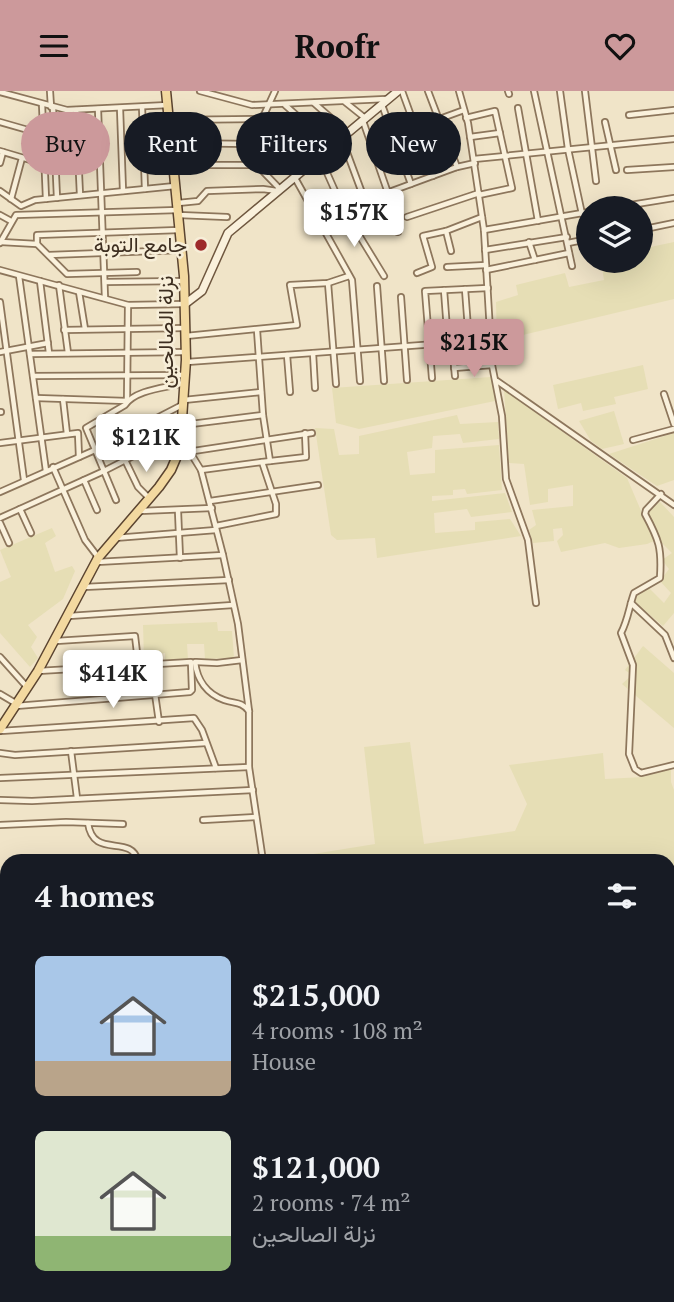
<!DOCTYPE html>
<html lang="en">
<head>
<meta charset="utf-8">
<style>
	body { margin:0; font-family:"PT Serif",Vazirmatn,serif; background:#242831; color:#f1f3f6; height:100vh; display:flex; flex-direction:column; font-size:26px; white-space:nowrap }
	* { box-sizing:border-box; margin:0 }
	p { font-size:23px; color:#9ea1a6 }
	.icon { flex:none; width:38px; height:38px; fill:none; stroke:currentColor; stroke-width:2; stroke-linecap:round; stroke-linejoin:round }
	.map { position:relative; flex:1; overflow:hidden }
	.drawer { position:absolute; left:0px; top:763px; width:676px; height:448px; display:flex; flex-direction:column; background:#171b24; border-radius:21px 21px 0 0; box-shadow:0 7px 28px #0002 }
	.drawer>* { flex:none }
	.banner { position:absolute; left:21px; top:21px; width:634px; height:63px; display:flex; gap:14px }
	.controls { position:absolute; left:576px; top:105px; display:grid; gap:14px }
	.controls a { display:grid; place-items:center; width:77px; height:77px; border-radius:50%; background:#171b24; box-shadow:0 7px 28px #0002; font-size:35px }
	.price { position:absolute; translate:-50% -60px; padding:0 16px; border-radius:7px; background:#fff; color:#222; font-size:23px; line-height:46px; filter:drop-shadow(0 2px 4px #0008) }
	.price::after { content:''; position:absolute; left:50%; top:42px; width:21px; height:16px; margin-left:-10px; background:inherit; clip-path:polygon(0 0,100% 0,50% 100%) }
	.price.active { background:#cc999b; color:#111 }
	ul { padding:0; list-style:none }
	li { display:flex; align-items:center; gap:21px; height:175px; padding:0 35px }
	li span { display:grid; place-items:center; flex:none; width:196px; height:140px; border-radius:10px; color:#555 }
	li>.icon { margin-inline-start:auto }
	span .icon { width:84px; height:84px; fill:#fffc; stroke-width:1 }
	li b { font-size:30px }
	h2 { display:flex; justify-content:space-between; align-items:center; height:84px; padding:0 35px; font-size:30px }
	.tag { padding:0 24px; border-radius:32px; background:#171b24; box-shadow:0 7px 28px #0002; font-size:24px; line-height:63px }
	.tag.active { background:#cc999b; color:#111 }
	header { display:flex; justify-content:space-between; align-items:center; height:91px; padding:0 35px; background:#cc999b; color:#111; font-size:32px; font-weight:700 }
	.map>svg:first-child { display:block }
	.farmland { fill:#e6deb5 }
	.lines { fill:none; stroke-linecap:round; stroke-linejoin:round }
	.street-casing { stroke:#8d765c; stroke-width:8 }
	.secondary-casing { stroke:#6f573f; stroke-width:10 }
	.primary-casing { stroke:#5b4430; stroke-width:11 }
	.street { stroke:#faf1dc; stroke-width:4.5 }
	.secondary { stroke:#faf1dc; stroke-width:7 }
	.primary { stroke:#f3d9a0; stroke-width:8 }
	.rail { stroke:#3d2e20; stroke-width:2; stroke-dasharray:12 12; stroke-linecap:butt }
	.poi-dot { fill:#9e2a2b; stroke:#f7eed8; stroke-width:2.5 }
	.labels { text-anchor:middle; stroke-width:5; stroke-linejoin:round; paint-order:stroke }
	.poi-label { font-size:21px; fill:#3d2e20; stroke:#f7eed8; text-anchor:end }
	.street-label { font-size:21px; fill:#3d2e20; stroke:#f7eed8 }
</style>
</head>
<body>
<header><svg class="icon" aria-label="menu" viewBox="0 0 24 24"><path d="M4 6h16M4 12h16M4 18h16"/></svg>Roofr<svg class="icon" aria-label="heart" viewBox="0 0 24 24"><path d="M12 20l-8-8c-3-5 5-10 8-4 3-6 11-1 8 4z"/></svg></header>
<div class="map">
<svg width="674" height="1211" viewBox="0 0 674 1211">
	<rect width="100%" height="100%" fill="#f0e4c8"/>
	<g class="farmland">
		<path d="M 674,151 L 674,208 L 497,250 L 496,211 L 518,204 L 516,194 L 565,182 L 569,196 L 604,189 L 601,170 L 640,170 L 641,158 Z"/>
		<path d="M 643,274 L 648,298 L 614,306 L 616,313 L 583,320 L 581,312 L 558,318 L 553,294 Z"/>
		<path d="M 491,286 L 495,310 L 359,338 L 336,332 L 332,297 Z"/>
		<path d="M 504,299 L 627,387 L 654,450 L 647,453 L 619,457 L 605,452 L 561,461 L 557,450 L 563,444 L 562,437 L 553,438 L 554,450 L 533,452 L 529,439 L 536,434 L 532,419 L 573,415 L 573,394 L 548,398 L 548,411 L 530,414 L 524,373 L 509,372 Z"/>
		<path d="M 614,320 L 624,353 L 602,358 L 591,350 L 579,330 Z"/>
		<path d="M 457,324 L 460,333 L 498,331 L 499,348 L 463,352 L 460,343 L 433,345 L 432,357 L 407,361 L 410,384 L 435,382 L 435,359 L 499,354 L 502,399 L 467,403 L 465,398 L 453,399 L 453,404 L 432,405 L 432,410 L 505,402 L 512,421 L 471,426 L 467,418 L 434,422 L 435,442 L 475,439 L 475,431 L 510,428 L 521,445 L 377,467 L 375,447 L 337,449 L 331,444 L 315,337 L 334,338 L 339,364 L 359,363 L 359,345 Z"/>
		<path d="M 674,342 L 674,389 L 657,395 L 609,363 Z"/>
		<path d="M 660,411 L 674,426 L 674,522 L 663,535 L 635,511 L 637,504 L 649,497 L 664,512 L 671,502 L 660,490 L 669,478 L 662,469 L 672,462 L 659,449 L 647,423 L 649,418 Z"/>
		<path d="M 52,437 L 56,445 L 45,452 L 55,481 L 72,475 L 75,480 L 63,508 L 28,534 L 37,546 L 31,556 L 38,567 L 30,576 L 0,542 L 0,491 L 11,486 L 0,459 Z"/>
		<path d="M 217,531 L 218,540 L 232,540 L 234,567 L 205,568 L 204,553 L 187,553 L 188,569 L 165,570 L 165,562 L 156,563 L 156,567 L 144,568 L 143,534 Z"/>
		<path d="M 643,555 L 674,582 L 674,637 L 622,593 L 632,584 L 625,579 Z"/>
		<path d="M 410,651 L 424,753 L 515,740 L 527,713 L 509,674 L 603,662 L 605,688 L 643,686 L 671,678 L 671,691 L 674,699 L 674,995 L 668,993 L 668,770 L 270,770 L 375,753 L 364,656 Z"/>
		<path d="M 668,1017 L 674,1019 L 674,1168 L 669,1169 Z"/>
		<path d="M 669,1176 L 674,1176 L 674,1211 L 545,1211 L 544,1204 L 668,1204 Z"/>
	</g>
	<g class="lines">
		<defs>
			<g id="street">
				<path d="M 50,0 L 51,16"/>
				<path d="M 200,0 L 252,14 L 386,8"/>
				<path d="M 275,0 L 246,63 L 280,98"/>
				<path d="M 402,0 L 433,85"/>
				<path d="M 428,0 L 457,76"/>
				<path d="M 459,0 L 468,32 L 484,139 L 492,274 L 502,325 L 506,388 L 528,449 L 536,512"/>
				<path d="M 508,0 L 509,3"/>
				<path d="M 534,0 L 572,175"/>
				<path d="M 560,0 L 568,58 L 582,123"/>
				<path d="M 585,0 L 596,90"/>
				<path d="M 0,1 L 67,19 L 168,14"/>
				<path d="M 345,11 L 365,27"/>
				<path d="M 314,12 L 348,42"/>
				<path d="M 42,13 L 46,108"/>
				<path d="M 285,14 L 332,56"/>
				<path d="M 382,14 L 411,93"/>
				<path d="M 142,16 L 145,98"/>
				<path d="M 53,17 L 57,107"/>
				<path d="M 120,17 L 123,100"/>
				<path d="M 518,17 L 538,130"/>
				<path d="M 98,18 L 105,207"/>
				<path d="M 76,19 L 80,104"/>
				<path d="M 629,24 L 674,19"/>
				<path d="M 263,25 L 316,68"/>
				<path d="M 466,27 L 495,20 L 512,97 L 479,104"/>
				<path d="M 169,29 L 262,28"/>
				<path d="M 363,30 L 388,102"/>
				<path d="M 0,31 L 42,43"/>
				<path d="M 605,31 L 616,79"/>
				<path d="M 254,45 L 301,80"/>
				<path d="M 470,46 L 500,42"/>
				<path d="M 342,48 L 365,110"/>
				<path d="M 171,52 L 251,53"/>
				<path d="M 371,53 L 464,19"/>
				<path d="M 0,60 L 44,73"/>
				<path d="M 320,66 L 343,118 L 457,76 L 475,72"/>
				<path d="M 474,68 L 674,48"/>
				<path d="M 0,72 L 3,61"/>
				<path d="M 174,74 L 256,74"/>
				<path d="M 627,79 L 674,76"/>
				<path d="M 295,87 L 352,189 L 360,290"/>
				<path d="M 0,100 L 21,115 L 35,109 L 175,95"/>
				<path d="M 384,103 L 396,130 L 398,141"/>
				<path d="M 11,108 L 22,67"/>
				<path d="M 178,112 L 198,110 L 207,100 L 263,98 L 277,100"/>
				<path d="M 612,117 L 674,107"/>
				<path d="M 343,118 L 384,185"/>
				<path d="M 0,124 L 11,130"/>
				<path d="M 179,124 L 227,126"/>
				<path d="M 407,126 L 479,102"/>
				<path d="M 484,139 L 588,121"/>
				<path d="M 640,139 L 674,132"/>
				<path d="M 446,140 L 451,160"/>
				<path d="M 1,151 L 37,153 L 37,144 L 179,139"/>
				<path d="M 529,151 L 535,169"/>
				<path d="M 0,152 L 16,124 L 178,119"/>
				<path d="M 568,152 L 588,148"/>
				<path d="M 37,153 L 67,183 L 137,181"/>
				<path d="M 485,159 L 567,146"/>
				<path d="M 49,164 L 181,159"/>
				<path d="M 447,176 L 486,174"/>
				<path d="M 0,179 L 128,214 L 184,213"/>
				<path d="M 486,179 L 569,162"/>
				<path d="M 417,182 L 432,176 L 423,145 L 446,140 L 482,126"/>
				<path d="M 19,185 L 46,380"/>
				<path d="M 40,190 L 49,262"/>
				<path d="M 105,191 L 183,190"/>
				<path d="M 328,192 L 336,293"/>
				<path d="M 59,194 L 68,262"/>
				<path d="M 377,195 L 384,290"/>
				<path d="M 465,198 L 469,251"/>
				<path d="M 444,199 L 448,252"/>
				<path d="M 79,201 L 85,238"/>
				<path d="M 401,206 L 407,289"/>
				<path d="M 0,211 L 24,389"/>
				<path d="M 64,239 L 185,237"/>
				<path d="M 257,239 L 263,324 L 270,370"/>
				<path d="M 186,245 L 297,234 L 290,194 L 328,192 L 349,185"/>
				<path d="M 452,252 L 455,285"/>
				<path d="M 0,261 L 48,252"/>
				<path d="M 313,262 L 315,297"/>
				<path d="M 30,263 L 186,261"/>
				<path d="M 287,264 L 290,301"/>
				<path d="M 187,271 L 491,249"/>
				<path d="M 454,277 L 492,274"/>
				<path d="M 33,285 L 185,284"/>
				<path d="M 432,287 L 425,200 L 488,197"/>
				<path d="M 497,290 L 674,414"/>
				<path d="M 664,303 L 674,333"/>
				<path d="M 36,307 L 127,310 L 128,214"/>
				<path d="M 63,308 L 67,343"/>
				<path d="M 184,309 L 261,301"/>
				<path d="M 0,321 L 1,321"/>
				<path d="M 183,334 L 263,324"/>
				<path d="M 633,349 L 674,338"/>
				<path d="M 0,352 L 78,342 L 79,366"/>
				<path d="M 180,358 L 193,366 L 201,379 L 223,464 L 238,533 L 249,620 L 249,676 L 263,770"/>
				<path d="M 187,361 L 312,342"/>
				<path d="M 125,369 L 138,396 L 149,407"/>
				<path d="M 262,371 L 306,366 L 305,342"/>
				<path d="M 53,376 L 85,449 L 98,466"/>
				<path d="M 201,379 L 262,371 L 276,413 L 276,423 L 216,435"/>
				<path d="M 84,389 L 97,419"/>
				<path d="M 0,401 L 95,359 L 182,314"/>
				<path d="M 661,403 L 646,419 L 645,423 C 659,449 662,457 660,487 L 634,502 C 629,516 628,529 621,542 L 633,574 L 629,663 L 635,678 L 641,682 L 674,674"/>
				<path d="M 116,409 L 86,337 L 125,314 C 136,298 167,297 184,292"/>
				<path d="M 210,410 L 318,394"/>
				<path d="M 20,418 L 31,442"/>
				<path d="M 140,420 L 212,417"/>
				<path d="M 178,420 L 180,467"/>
				<path d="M 0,427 L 104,380 L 182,340"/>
				<path d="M 0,432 L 9,452"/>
				<path d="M 115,447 L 216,439"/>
				<path d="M 97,471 L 223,464"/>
				<path d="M 84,496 L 229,489"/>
				<path d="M 631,512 L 665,544 L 674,567"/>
				<path d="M 69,525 L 233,514"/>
				<path d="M 56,550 L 135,545 L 142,604"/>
				<path d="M 0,566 L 27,596"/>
				<path d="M 195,571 C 197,589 207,603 224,609 C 235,613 241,610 249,620"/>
				<path d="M 196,571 L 217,572 L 242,569"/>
				<path d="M 0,603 L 17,613"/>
				<path d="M 155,603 L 159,631"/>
				<path d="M 16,615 L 190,601 L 192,599 L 191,571 L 38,580"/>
				<path d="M 1,640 L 194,627 L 202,639 L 216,677"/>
				<path d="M 71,660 L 77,707"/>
				<path d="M 0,662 L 15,664 L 206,652"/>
				<path d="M 0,687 L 249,676"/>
				<path d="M 0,709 L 32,710 L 253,699"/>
				<path d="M 203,729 L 256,726"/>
				<path d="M 88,732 C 93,769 131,742 138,770"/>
				<path d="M 0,734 L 66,731 L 123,733"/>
				<path d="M 0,973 L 7,974"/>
				<path d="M 0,1101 L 7,1049"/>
				<path d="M 0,1120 L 7,1121"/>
				<path d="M 368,1204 L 369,1211"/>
			</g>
			<path id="secondary" d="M 185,213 L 202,200 L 228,142 L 398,0"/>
			<path id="primary" d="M 0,638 L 38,580 L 98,467 L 159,396 L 171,379 L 180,358 L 186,269 L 184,185 L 166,0"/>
		</defs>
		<use href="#street" class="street-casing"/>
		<use href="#secondary" class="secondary-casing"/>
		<use href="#primary" class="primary-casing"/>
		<use href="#street" class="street"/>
		<use href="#secondary" class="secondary"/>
		<use href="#primary" class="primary"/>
		<g class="rail">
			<path d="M 0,841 L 7,843"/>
			<path d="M 668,1006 L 674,1008"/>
			<path d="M 0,1186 L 7,1194"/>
			<path d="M 15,1204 L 21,1211"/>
		</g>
	</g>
	<circle class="poi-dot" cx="201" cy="154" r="7"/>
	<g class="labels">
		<g class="poi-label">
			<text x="187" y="161">جامع التوبة</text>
		</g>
		<g class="street-label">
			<text transform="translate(166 241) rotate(-90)" y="7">نزلة الصالحين</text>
		</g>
	</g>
</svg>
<div class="controls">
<a><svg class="icon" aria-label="layers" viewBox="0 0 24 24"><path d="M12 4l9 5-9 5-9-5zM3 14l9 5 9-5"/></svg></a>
</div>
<b class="price" style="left:354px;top:158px">$157K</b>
<b class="price active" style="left:474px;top:288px">$215K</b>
<b class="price" style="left:146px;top:383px">$121K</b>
<b class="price" style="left:113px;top:619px">$414K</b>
<div class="banner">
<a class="tag active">Buy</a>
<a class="tag">Rent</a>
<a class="tag">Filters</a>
<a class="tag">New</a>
</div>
<section class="drawer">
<h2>4 homes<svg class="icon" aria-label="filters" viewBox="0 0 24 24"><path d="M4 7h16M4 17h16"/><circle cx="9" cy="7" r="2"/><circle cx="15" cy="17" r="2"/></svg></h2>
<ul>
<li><span style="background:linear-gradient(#a9c7e8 75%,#b9a48a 0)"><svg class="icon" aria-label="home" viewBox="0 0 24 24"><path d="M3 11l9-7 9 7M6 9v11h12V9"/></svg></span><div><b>$215,000</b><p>4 rooms · 108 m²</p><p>House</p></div></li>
<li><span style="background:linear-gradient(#dfe7d0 75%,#8fb573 0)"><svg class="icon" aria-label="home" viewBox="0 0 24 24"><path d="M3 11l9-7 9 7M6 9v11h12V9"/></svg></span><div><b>$121,000</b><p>2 rooms · 74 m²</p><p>نزلة الصالحين</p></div></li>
</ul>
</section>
</div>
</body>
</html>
